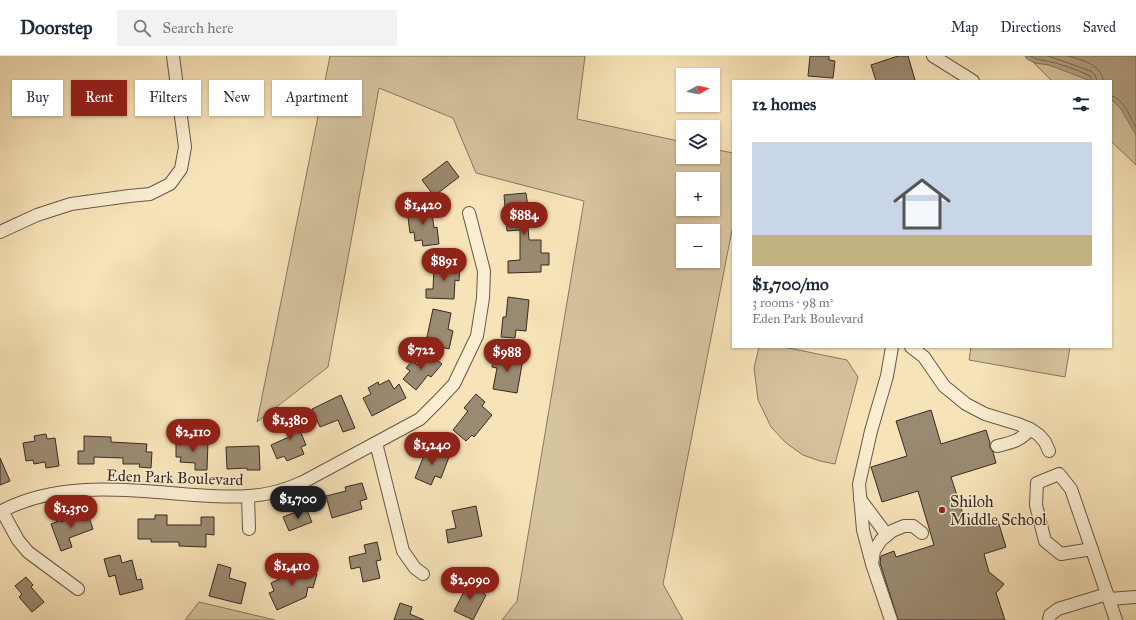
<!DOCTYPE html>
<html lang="en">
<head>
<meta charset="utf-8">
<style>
	body { margin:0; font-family:"IM FELL Great Primer",serif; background:#f2f2f3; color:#1f2937; height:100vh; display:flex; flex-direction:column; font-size:15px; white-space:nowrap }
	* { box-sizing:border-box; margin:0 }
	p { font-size:13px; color:#747a83 }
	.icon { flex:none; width:22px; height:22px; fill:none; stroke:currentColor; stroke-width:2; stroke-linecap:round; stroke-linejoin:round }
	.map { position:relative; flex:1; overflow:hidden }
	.side { position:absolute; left:732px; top:24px; width:380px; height:268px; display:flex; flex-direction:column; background:#fff; border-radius:0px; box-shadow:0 1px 3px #0004 }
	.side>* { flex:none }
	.top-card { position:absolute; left:12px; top:24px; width:380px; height:36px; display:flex; gap:8px }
	.needle { width:26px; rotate:82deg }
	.fabs { position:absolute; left:676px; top:12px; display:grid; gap:8px }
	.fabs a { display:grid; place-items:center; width:44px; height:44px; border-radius:0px; background:#fff; box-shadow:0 1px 3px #0004; font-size:20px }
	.price { position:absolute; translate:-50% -34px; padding:0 9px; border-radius:14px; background:#8f2418; color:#fff; font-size:13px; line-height:26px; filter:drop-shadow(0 1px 2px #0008) }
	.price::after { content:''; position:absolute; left:50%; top:24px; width:12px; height:9px; margin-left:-6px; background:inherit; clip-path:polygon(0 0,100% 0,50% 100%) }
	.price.current { background:#222; color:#fff }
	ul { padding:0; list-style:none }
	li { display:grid; align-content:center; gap:8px; height:212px; padding:0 20px }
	li span { display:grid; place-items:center; height:124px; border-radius:0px; color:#555 }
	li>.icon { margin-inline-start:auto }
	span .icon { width:72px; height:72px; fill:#fffc; stroke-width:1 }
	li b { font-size:17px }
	h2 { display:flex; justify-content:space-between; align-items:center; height:48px; padding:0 20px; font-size:17px }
	.chip { padding:0 14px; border-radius:0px; background:#fff; box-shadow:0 1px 3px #0004; font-size:14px; line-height:36px }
	.chip.current { background:#8f2418; color:#fff }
	header { display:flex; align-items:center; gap:24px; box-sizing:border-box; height:56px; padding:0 20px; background:#fff; border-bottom:1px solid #e0e1e3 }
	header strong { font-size:19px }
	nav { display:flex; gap:22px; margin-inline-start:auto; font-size:14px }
	.search { width:280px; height:36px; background:#f2f2f3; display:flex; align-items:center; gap:10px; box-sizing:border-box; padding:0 14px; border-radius:0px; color:#747a83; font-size:15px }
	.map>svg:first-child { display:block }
	.green { fill:#d6c49f; stroke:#867762; fill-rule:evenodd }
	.water { fill:#b5a486; stroke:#82735f }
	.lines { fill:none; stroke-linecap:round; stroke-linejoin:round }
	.shore { stroke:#766755; stroke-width:1 }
	.building { fill:#9a8a71; stroke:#362a24 }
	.minor-casing { stroke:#665849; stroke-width:14 }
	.minor { stroke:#faedd1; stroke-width:12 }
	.poi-dot { fill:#8f2418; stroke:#faedd1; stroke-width:1.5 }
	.labels { text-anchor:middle; stroke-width:3; stroke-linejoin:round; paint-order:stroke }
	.street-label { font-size:16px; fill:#362a24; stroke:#faedd1 }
	.poi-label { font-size:16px; fill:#362a24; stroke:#faedd1; text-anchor:start }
</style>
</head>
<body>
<header>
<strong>Doorstep</strong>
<div class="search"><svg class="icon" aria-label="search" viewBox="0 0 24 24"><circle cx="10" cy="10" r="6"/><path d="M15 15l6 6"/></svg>Search here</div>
<nav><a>Map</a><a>Directions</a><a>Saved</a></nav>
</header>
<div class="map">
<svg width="1136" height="564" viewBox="0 0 1136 564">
	<rect width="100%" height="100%" fill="#f7e3b8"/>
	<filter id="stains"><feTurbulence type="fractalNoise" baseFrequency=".005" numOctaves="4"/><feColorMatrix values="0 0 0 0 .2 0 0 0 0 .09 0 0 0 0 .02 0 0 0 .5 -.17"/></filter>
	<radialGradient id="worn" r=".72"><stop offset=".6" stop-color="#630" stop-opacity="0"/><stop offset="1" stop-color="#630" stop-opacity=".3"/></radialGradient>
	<g class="green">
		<path d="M 330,0 L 585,0 L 577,63 L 683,86 L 683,101 L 713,101 L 713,93 L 733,97 L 733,169 L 663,528 L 683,564 L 502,564 L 517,545 L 584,145 L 476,117 L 453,62 L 379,32 L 328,311 L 257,366 ZM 683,123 L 713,123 L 713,153 L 683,153 ZM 683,175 L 713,175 L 713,205 L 683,205 Z"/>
		<path d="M 1027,0 L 1136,0 L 1136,109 L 1111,85 L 1111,25 L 1052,25 Z"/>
		<path d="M 759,291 L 784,291 L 847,304 L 858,321 L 835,408 L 820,405 L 803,399 L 786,387 L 771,371 L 758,344 L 754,312 Z"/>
		<path d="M 971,291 L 1070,291 L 1065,321 L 969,304 Z"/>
		<path d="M 199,546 L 275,564 L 185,564 Z"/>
	</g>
	<path class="water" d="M 1025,0 L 1136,0 L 1136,79 L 1121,53 L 1111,43 L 1111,25 L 1091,25 L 1049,9 L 1035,7 L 1027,3 Z"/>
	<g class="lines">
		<g class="shore">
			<path d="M 1030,0 C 1037,4 1044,4 1051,6 C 1064,9 1078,14 1090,20 L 1092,25"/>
			<path d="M 1048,0 L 1091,15 L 1095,19 L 1097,25"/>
			<path d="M 1068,0 C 1081,4 1102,8 1103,25"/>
			<path d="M 1111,40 C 1124,42 1130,62 1136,72"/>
		</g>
	</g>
	<g class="building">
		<path d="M 810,0 L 829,0 L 829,4 L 835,5 L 833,22 L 808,20 Z"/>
		<path d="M 898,0 L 908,0 L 915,24 L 911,25 L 876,25 L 871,9 Z"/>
		<path d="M 447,105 L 459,121 L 434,140 L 422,124 Z"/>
		<path d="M 526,137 L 528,151 L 532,151 L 533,160 L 527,161 L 529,184 L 541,184 L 541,197 L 549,197 L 549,209 L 541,209 L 541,216 L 508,217 L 508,205 L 520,204 L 520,174 L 507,175 L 504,139 Z"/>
		<path d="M 431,150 L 434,172 L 437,171 L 439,188 L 423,190 L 422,184 L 415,185 L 414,176 L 410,177 L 407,154 Z"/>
		<path d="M 448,207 L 460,207 L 459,225 L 455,224 L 454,243 L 426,242 L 426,233 L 433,233 L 434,211 L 448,212 Z"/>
		<path d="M 508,241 L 529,244 L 526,275 L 516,274 L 515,282 L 501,281 L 503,261 L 506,261 Z"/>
		<path d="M 433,253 L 451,257 L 448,273 L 453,275 L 449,293 L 437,290 L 438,283 L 427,281 Z"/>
		<path d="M 494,298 L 523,303 L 517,337 L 493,333 L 497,312 L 492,311 Z"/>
		<path d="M 424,300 L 429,305 L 433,301 L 442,308 L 431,321 L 428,319 L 416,334 L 403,323 L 410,315 L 406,312 L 412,305 L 417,309 Z"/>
		<path d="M 389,324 L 394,333 L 399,328 L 406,342 L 372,360 L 363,342 L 371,338 L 368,332 L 378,326 L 379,329 Z"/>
		<path d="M 476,338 L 485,346 L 482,350 L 492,359 L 474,381 L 472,379 L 466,385 L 453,374 L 468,355 L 464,352 Z"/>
		<path d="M 341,339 L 355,372 L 343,376 L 338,364 L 320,371 L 312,353 Z"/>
		<path d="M 931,354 L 941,388 L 986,374 L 990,387 L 990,392 L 993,396 L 996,407 L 951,421 L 967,471 L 997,462 L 1006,491 L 984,498 L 989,516 L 1004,528 L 996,537 L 1005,564 L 898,564 L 880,507 L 881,500 L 894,495 L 896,501 L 934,489 L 918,435 L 882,446 L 871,411 L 907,400 L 896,365 Z"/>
		<path d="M 293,358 L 306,389 L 301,391 L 304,398 L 287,405 L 284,400 L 277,403 L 271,389 L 289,381 L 281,363 Z"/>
		<path d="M 46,378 L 47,383 L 55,382 L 59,410 L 46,412 L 45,406 L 34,408 L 33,404 L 26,405 L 23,387 L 35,385 L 34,380 Z"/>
		<path d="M 84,380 L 111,381 L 111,386 L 147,388 L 146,396 L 152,396 L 151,412 L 139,411 L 140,408 L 123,408 L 123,402 L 94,401 L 94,408 L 78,408 L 78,395 L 84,395 Z"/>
		<path d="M 176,385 L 208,386 L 207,414 L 195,414 L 195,407 L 180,406 L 181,401 L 176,401 Z"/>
		<path d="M 259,390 L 260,414 L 247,414 L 247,412 L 227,413 L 226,391 Z"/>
		<path d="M 427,392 L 449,401 L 441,422 L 435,420 L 431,429 L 415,422 Z"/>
		<path d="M 0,402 L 10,425 L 0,429 Z"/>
		<path d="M 362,427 L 367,443 L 360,445 L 362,453 L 332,462 L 326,440 L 346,435 L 345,431 Z"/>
		<path d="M 476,450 L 482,480 L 448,487 L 446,474 L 456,472 L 452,455 Z"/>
		<path d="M 306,452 L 312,466 L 289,475 L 283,461 Z"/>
		<path d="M 87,456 L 93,473 L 69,482 L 72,491 L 61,495 L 51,468 L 61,464 L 61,466 Z"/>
		<path d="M 155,459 L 167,459 L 167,469 L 201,469 L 201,461 L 214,461 L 214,479 L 206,478 L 206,491 L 179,490 L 179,486 L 151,486 L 151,483 L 138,483 L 138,463 L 155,463 Z"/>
		<path d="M 377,486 L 381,504 L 376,505 L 380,522 L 363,526 L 360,511 L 351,513 L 349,501 L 366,497 L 364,489 Z"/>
		<path d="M 120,499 L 122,507 L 132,504 L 137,524 L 141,523 L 143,533 L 120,539 L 115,519 L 109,521 L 104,503 Z"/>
		<path d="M 218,508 L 231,512 L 229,522 L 246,527 L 241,548 L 209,540 Z"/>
		<path d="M 296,510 L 308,514 L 310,516 L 317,518 L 313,532 L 308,531 L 306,541 L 277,554 L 269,537 L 274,535 L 271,527 L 294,516 Z"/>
		<path d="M 26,521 L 33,529 L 31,531 L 44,546 L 32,556 L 19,541 L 22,538 L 15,530 Z"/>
		<path d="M 470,524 L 480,529 L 478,534 L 486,539 L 473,564 L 454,555 Z"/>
		<path d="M 400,547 L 412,551 L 410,558 L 424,564 L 394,564 Z"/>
	</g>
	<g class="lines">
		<defs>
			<g id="minor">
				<path d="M 933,0 L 973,25"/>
				<path d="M 0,176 L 37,159 L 71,148 L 129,140 L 150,138 L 170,128 L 181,113 L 185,91 L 173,0"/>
				<path d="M 911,291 L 924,301 L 944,330 L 966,348 L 985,358 L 1018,368 L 1030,373 L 1039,379 L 1045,386 L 1049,395"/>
				<path d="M 376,387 L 403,495 L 415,512 L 423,518"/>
				<path d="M 997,390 C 1010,387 1021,385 1030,373"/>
				<path d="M 248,440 L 249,473"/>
				<path d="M 860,443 L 887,479"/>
				<path d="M 2,455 L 18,484 L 28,496 L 78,533"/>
				<path d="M 0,456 C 59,424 130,434 195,439 C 225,441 256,443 285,433 C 292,431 298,428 305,425 L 420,363 L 439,344 L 454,328 L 477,280 L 483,242 L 484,215 L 469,157"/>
				<path d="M 1092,493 L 1061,498 L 1045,485 L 1036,449 L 1037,427 L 1059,418 L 1071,433 L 1116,564"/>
				<path d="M 872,508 L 863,474 L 859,428 L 871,375 L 887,320 L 892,291"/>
				<path d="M 1109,543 L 1136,541"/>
				<path d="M 891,564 L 872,508 L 874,495 L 881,484 L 892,475 L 904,470 L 913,470 L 922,477"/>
				<path d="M 1049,564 L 1050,559 L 1058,553 L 1107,538"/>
			</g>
		</defs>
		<use href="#minor" class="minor-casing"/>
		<use href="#minor" class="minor"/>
	</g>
	<circle class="poi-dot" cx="942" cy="454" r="4"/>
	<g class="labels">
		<g class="street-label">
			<text transform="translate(175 421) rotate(2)" y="6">Eden Park Boulevard</text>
		</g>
		<g class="poi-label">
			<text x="950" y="451">Shiloh<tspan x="950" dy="18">Middle School</tspan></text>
		</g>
	</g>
	<rect width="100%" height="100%" filter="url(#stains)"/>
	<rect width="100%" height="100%" fill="url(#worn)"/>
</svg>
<div class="fabs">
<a><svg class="needle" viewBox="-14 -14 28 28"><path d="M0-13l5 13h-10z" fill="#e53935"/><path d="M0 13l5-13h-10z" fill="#747a83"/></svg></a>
<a><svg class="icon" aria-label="layers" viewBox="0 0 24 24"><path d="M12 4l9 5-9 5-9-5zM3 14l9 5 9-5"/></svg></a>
<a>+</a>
<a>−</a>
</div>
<b class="price" style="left:423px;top:170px">$1,420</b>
<b class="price" style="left:524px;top:180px">$884</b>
<b class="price" style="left:444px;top:226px">$891</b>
<b class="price" style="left:421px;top:315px">$722</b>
<b class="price" style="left:507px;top:317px">$988</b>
<b class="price" style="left:290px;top:385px">$1,380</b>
<b class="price" style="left:193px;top:397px">$2,110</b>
<b class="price" style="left:432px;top:410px">$1,240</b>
<b class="price current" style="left:298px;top:464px">$1,700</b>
<b class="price" style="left:71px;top:473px">$1,350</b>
<b class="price" style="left:292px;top:531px">$1,410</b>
<b class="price" style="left:470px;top:545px">$2,090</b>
<div class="top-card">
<a class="chip">Buy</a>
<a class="chip current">Rent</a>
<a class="chip">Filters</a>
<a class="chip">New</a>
<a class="chip">Apartment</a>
</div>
<section class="side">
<h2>12 homes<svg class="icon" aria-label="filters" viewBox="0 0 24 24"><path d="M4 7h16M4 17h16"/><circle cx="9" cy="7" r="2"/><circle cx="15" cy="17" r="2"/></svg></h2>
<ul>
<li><span style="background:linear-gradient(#c9d6e8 75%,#c2b280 0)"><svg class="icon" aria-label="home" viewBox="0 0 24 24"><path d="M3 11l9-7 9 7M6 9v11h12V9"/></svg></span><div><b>$1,700/mo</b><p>3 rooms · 98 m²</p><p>Eden Park Boulevard</p></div></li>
</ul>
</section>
</div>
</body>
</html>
